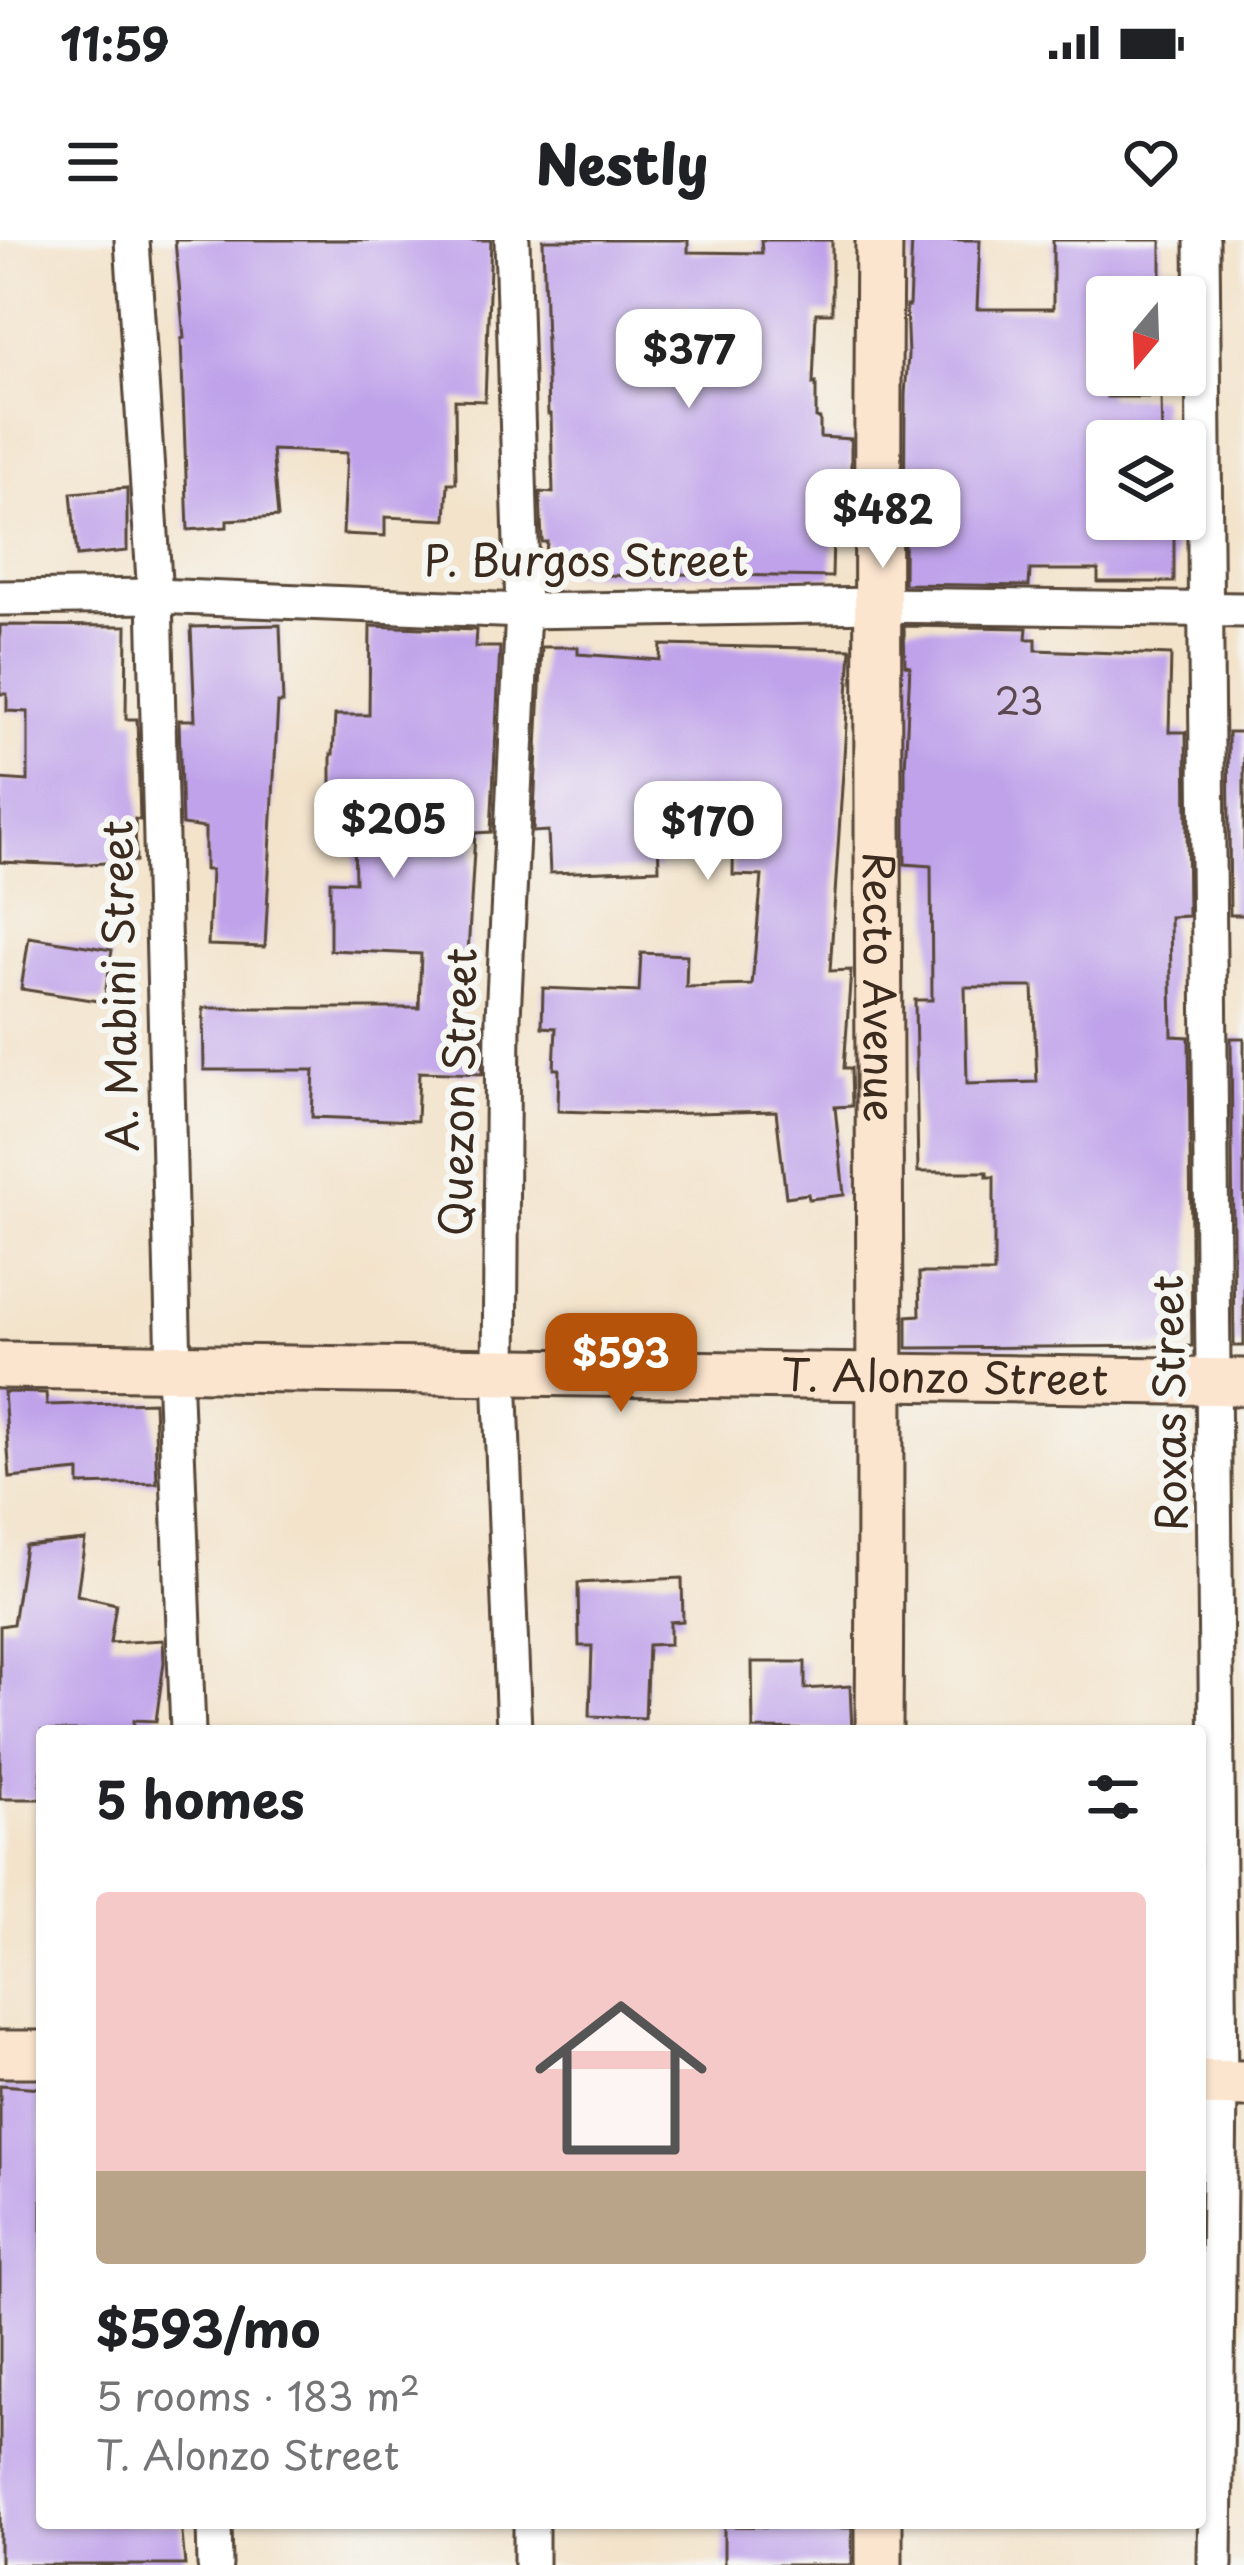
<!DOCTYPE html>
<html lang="en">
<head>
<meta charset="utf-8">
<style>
	body { margin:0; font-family:"Playpen Sans",sans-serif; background:#f2f2f2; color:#202124; height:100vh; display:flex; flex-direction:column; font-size:45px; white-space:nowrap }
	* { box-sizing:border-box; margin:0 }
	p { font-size:39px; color:#757577 }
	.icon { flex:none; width:66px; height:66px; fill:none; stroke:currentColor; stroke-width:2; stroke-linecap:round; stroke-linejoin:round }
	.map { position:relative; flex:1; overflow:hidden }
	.side { position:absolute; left:36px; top:1485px; width:1170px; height:804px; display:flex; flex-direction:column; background:#fff; border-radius:12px; box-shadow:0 3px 9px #0004 }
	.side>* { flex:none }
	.needle { width:78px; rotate:199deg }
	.fabs { position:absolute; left:1086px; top:36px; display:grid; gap:24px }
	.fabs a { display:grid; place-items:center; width:120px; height:120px; border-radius:12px; background:#fff; box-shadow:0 3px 9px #0004; font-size:60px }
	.price { position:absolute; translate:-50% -102px; padding:0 27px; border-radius:24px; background:#fff; color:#222; font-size:39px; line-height:78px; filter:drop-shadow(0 3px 6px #0008) }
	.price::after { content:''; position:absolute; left:50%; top:72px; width:36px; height:27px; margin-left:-18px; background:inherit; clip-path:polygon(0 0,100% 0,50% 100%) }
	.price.active { background:#b45309; color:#fff }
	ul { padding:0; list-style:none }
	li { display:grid; align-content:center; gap:24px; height:636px; padding:0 60px }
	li+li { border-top:3px solid #e0e0e0 }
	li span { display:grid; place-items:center; height:372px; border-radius:12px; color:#555 }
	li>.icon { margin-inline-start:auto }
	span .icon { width:216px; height:216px; fill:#fffc; stroke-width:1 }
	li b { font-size:51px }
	h2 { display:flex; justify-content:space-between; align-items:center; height:144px; padding:0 60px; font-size:51px }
	.status { display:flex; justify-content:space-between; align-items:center; height:84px; padding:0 60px; background:#fff; direction:ltr }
	.status svg { height:33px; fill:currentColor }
	header { display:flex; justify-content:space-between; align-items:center; height:156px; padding:0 60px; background:#fff; font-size:54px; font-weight:800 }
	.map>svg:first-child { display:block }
	.building { fill:#bfa2ea; fill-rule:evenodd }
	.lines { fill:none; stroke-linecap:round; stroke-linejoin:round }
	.street-casing { stroke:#574638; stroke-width:39 }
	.secondary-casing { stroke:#574638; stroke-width:51 }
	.street { stroke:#fff; stroke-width:33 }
	.secondary { stroke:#fce5cf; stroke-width:45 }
	.labels { text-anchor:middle; stroke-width:12; stroke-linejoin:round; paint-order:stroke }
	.number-label { font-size:36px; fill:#5c4851 }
	.street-label { font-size:42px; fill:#3b2a1e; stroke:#f6f6f2 }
</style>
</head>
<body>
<div class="status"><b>11:59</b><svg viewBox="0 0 49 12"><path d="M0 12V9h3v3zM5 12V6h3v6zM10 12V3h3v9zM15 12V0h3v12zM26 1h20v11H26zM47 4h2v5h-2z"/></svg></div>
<header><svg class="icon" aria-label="menu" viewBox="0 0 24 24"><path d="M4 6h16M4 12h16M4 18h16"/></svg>Nestly<svg class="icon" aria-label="heart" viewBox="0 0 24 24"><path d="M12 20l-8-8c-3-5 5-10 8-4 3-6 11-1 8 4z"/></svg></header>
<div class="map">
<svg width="1244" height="2325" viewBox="0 0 1244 2325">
	<rect width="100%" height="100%" fill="#f6f6f2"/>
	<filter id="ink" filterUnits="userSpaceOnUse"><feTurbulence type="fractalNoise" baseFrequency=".00833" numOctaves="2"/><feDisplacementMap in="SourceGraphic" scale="24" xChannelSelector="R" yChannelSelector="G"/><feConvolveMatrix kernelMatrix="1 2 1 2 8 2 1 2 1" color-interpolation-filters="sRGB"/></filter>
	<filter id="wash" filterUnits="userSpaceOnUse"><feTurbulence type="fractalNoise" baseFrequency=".004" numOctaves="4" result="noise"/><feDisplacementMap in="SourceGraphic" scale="48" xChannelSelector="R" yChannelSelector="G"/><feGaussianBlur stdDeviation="2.7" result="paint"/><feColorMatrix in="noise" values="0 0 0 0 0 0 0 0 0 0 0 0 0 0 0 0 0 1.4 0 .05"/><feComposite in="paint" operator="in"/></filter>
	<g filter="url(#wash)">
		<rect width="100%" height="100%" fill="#f3e3cb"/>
		<g id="blocks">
			<g class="building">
				<path d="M 175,0 L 491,0 L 485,161 L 455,160 L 456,243 L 448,243 L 446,280 L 385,277 L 385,296 L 343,294 L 347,213 L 272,210 L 278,277 L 227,280 L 227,287 L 188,290 L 181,99 L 184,98 Z"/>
				<path d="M 543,0 L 688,0 L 688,12 L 762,13 L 761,0 L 832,0 L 832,73 L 816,73 L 813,144 L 816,143 L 816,178 L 820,179 L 820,197 L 851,199 L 851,294 L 833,295 L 832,337 L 678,334 L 678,336 L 625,336 L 544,331 L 547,302 L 542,302 L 540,252 L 553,253 L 551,174 L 548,174 Z"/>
				<path d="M 912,0 L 980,0 L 977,69 L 1053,69 L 1053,0 L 1161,0 L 1161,47 L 1117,45 L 1117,57 L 1107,57 L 1107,157 L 1161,157 L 1162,201 L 1107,201 L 1107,279 L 1166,279 L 1166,288 L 1174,288 L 1174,342 L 1098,342 L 1098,330 L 1030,330 L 1029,346 L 904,344 L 905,155 L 908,115 L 906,66 L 909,66 Z"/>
				<path d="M 127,248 L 127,311 L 77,316 L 71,253 Z"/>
				<path d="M 0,385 L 127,386 L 126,479 L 137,479 L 140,580 L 135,579 L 136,621 L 73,625 L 0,622 L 0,539 L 28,541 L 28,472 L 7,471 L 7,454 L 0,454 Z"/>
				<path d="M 280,385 L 283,463 L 278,463 L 265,707 L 208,705 L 211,630 L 205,630 L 205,588 L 182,585 L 179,480 L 195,480 L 191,387 Z"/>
				<path d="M 370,386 L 476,390 L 475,407 L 500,407 L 491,592 L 475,593 L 468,714 L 462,714 L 460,797 L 482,798 L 482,834 L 419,832 L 417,881 L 312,877 L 314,830 L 204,830 L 203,768 L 419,768 L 421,714 L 330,710 L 330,641 L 355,642 L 353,558 L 331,558 L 331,514 L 333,514 L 335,475 L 369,475 Z"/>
				<path d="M 904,386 L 1027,388 L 1026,399 L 1036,399 L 1036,410 L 1171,415 L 1169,492 L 1186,492 L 1188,676 L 1170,677 L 1172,796 L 1189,797 L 1192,1106 L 907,1108 L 907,1076 L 920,1075 L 919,1033 L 994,1033 L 994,937 L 987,937 L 987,932 L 918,932 L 915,760 L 932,760 L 931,626 L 905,624 L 905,530 L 910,426 L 905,425 ZM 965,747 L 1033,747 L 1037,842 L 967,844 Z"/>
				<path d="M 661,405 L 851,409 L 830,731 L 851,730 L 844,828 L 851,828 L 852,866 L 835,867 L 844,955 L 809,959 L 808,954 L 786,957 L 776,871 L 653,874 L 558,871 L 559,829 L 554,829 L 556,788 L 542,787 L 543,748 L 639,752 L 641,713 L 687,715 L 686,747 L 752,745 L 762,636 L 733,635 L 734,558 L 657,561 L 659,629 L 550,633 L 548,591 L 533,592 L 542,407 L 578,407 L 578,414 L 660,420 Z"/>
				<path d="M 1228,492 L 1244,492 L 1244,675 L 1230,675 Z"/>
				<path d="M 29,697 L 112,710 L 104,762 L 21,749 Z"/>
				<path d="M 1231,798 L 1244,798 L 1244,1106 L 1234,1106 Z"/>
				<path d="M 4,1152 L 46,1153 L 47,1165 L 154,1162 L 157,1243 L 79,1245 L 79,1231 L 10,1238 Z"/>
				<path d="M 85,1300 L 77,1355 L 116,1364 L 110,1403 L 163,1400 L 164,1422 L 156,1481 L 134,1480 L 134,1491 L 42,1491 L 41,1559 L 0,1559 L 0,1386 L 13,1384 L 25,1306 Z"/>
				<path d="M 682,1338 L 683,1381 L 670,1382 L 670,1404 L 648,1405 L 645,1478 L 590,1476 L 592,1406 L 579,1406 L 578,1343 Z"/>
				<path d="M 752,1422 L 805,1422 L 805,1449 L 850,1446 L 852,1490 L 753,1489 Z"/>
				<path d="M 0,1845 L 42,1848 L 42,2283 L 181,2283 L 185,2325 L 0,2325 Z"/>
				<path d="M 724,2286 L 852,2288 L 852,2325 L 724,2325 Z"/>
			</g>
		</g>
	</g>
	<g filter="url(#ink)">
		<use href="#blocks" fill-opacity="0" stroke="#574638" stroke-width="3"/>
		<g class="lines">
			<defs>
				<g id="street">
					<path d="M 132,0 L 155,356 L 174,1129 L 188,1491"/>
					<path d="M 512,0 L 523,371 L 503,777 L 500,1132 L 514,1491"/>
					<path d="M 1202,0 L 1220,1844 L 1215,2325"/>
					<path d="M 0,358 L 155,356 L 523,371 L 876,365 L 1244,370"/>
					<path d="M 214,2283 L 215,2325"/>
					<path d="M 531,2283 L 531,2325"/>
				</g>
				<g id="secondary">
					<path id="s1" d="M 879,0 C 874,497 883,994 879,1491"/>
					<path id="s2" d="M 0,1125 L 1244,1142"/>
					<path d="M 0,1814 L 42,1814"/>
					<path d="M 1200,1843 L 1244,1844"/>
					<path d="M 879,2283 L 879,2325"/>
				</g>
			</defs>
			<use href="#street" class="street-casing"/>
			<use href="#secondary" class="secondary-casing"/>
			<use href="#street" class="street"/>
			<use href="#secondary" class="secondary"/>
		</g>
	</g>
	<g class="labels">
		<g class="number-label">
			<text x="1019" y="475">23</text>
		</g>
		<g class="street-label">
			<text x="586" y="336">P. Burgos Street</text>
			<text dy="15" stroke="none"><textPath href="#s1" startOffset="747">Recto Avenue</textPath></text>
			<text transform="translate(120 746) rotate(-91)" y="15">A. Mabini Street</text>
			<text transform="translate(459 852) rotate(-89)" y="15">Quezon Street</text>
			<text dy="15" stroke="none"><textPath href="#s2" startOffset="945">T. Alonzo Street</textPath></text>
			<text transform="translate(1170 1163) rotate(-91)" y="15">Roxas Street</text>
		</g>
	</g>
</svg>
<div class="fabs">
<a><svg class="needle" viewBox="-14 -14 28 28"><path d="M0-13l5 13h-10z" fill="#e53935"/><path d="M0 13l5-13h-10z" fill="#757577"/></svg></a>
<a><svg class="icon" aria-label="layers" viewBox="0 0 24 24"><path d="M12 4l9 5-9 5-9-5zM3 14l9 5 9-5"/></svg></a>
</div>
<b class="price" style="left:689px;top:171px">$377</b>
<b class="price" style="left:883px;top:331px">$482</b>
<b class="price" style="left:394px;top:641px">$205</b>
<b class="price" style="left:708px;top:643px">$170</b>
<b class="price active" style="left:621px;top:1175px">$593</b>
<section class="side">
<h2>5 homes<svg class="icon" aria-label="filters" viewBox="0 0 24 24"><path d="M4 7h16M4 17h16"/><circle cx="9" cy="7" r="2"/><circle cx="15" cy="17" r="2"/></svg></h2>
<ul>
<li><span style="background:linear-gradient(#f6c9c9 75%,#b9a48a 0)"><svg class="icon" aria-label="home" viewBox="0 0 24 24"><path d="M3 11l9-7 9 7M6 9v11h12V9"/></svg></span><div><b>$593/mo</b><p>5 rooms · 183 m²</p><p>T. Alonzo Street</p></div></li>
</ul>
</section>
</div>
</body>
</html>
